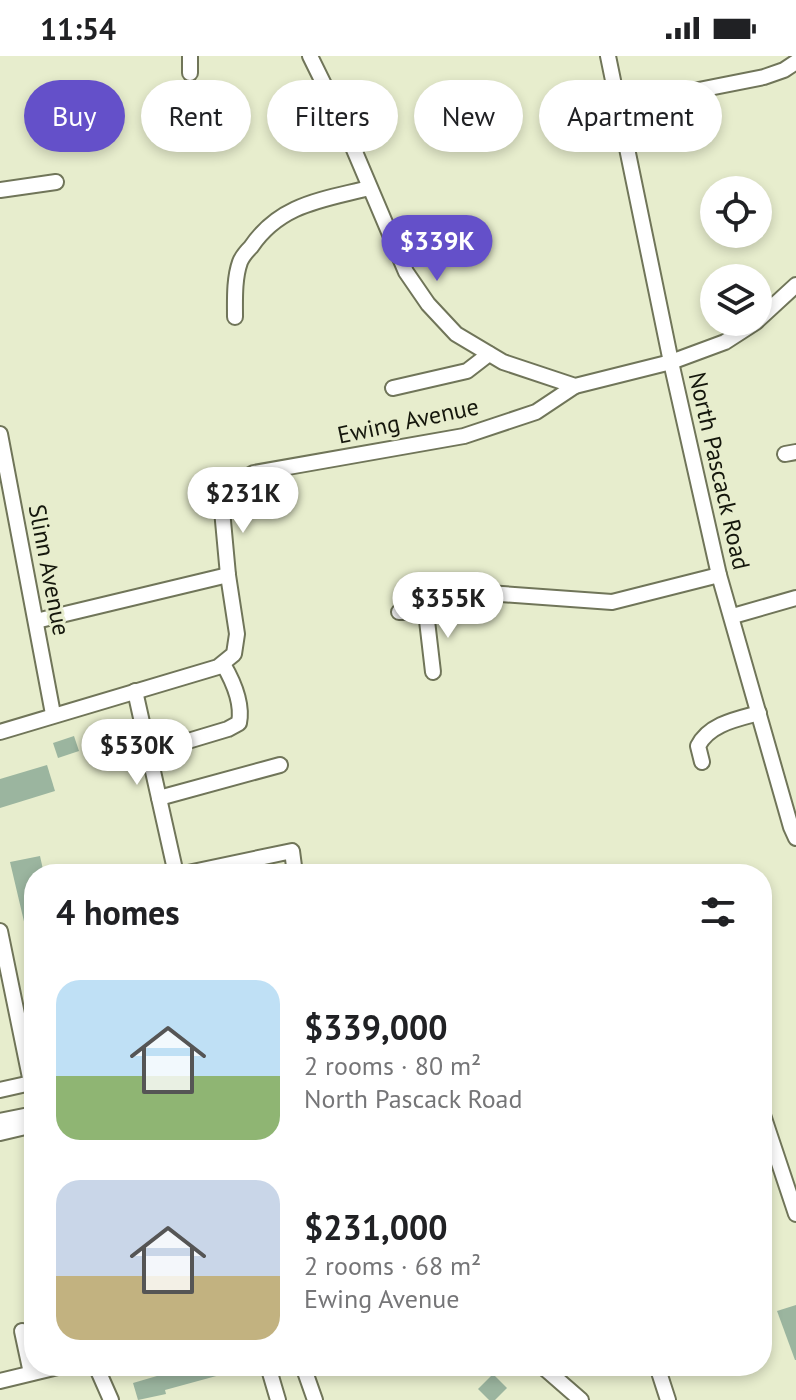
<!DOCTYPE html>
<html lang="en">
<head>
<meta charset="utf-8">
<style>
	body { margin:0; font-family:"PT Sans",sans-serif; background:#f2f2f2; color:#202124; height:100vh; display:flex; flex-direction:column; font-size:30px; white-space:nowrap }
	* { box-sizing:border-box; margin:0 }
	p { font-size:26px; color:#757577 }
	.icon { flex:none; width:44px; height:44px; fill:none; stroke:currentColor; stroke-width:2; stroke-linecap:round; stroke-linejoin:round }
	.map { position:relative; flex:1; overflow:hidden }
	.side { position:absolute; left:24px; top:808px; width:748px; height:512px; display:flex; flex-direction:column; background:#fff; border-radius:32px; box-shadow:0 4px 12px #0003 }
	.side>* { flex:none }
	.hud { position:absolute; left:24px; top:24px; width:748px; height:72px; display:flex; gap:16px }
	.buttons { position:absolute; left:700px; top:120px; display:grid; gap:16px }
	.buttons a { display:grid; place-items:center; width:72px; height:72px; border-radius:50%; background:#fff; box-shadow:0 4px 12px #0003; font-size:40px }
	.price { position:absolute; translate:-50% -68px; padding:0 18px; border-radius:28px; background:#fff; color:#222; font-size:26px; line-height:52px; filter:drop-shadow(0 2px 4px #0008) }
	.price::after { content:''; position:absolute; left:50%; top:48px; width:24px; height:18px; margin-left:-12px; background:inherit; clip-path:polygon(0 0,100% 0,50% 100%) }
	.price.active { background:#6450c9; color:#fff }
	ul { padding:0; list-style:none }
	li { display:flex; align-items:center; gap:24px; height:200px; padding:0 32px }
	li span { display:grid; place-items:center; flex:none; width:224px; height:160px; border-radius:24px; color:#555 }
	li>.icon { margin-inline-start:auto }
	span .icon { width:96px; height:96px; fill:#fffc; stroke-width:1 }
	li b { font-size:34px }
	h2 { display:flex; justify-content:space-between; align-items:center; height:96px; padding:0 32px; font-size:34px }
	.tag { padding:0 28px; border-radius:36px; background:#fff; box-shadow:0 4px 12px #0003; font-size:28px; line-height:72px }
	.tag.active { background:#6450c9; color:#fff }
	.status { display:flex; justify-content:space-between; align-items:center; height:56px; padding:0 40px; background:#fff; direction:ltr }
	.status svg { height:22px; fill:currentColor }
	.map>svg:first-child { display:block }
	.building { fill:#9bb59f }
	.lines { fill:none; stroke-linecap:round; stroke-linejoin:round }
	.minor-casing { stroke:#707559; stroke-width:18 }
	.minor { stroke:#fff; stroke-width:14 }
	.labels { text-anchor:middle; stroke-width:6; stroke-linejoin:round; paint-order:stroke }
	.street-label { font-size:24px; fill:#15170c; stroke:#e7edcd }
</style>
</head>
<body>
<div class="status"><b>11:54</b><svg viewBox="0 0 49 12"><path d="M0 12V9h3v3zM5 12V6h3v6zM10 12V3h3v9zM15 12V0h3v12zM26 1h20v11H26zM47 4h2v5h-2z"/></svg></div>
<div class="map">
<svg width="796" height="1344" viewBox="0 0 796 1344">
	<rect width="100%" height="100%" fill="#e7edcd"/>
	<g class="building">
		<path d="M 74,680 L 79,695 L 58,702 L 53,687 Z"/>
		<path d="M 47,709 L 55,735 L 0,752 L 0,723 Z"/>
		<path d="M 40,800 L 44,818 L 34,818 L 34,890 L 30,891 L 10,806 Z"/>
		<path d="M 796,1249 L 796,1304 L 795,1304 L 777,1255 Z"/>
		<path d="M 191,1310 L 242,1310 L 242,1313 L 165,1334 L 166,1338 L 138,1344 L 133,1327 Z"/>
		<path d="M 493,1318 L 507,1332 L 495,1344 L 489,1344 L 478,1333 Z"/>
	</g>
	<g class="lines">
		<defs>
			<g id="minor">
				<path d="M 310,0 L 341,63 L 406,216 L 428,248 L 456,278 L 503,306 L 575,330 L 671,306 L 725,286 L 756,266"/>
				<path d="M 608,0 L 671,306 L 719,519 L 791,771 L 796,782"/>
				<path d="M 190,17 L 190,0"/>
				<path d="M 618,50 L 764,21 L 784,14 L 796,6"/>
				<path d="M 0,134 L 56,126"/>
				<path d="M 235,261 C 235,244 234,223 240,206 C 242,201 247,195 251,191 C 280,148 322,144 369,132"/>
				<path d="M 758,264 L 796,229"/>
				<path d="M 393,332 L 467,315 L 489,298"/>
				<path d="M 0,378 L 53,658"/>
				<path d="M 785,398 L 796,396"/>
				<path d="M 399,556 L 426,556 L 474,536 L 612,546 L 719,519"/>
				<path d="M 426,556 L 433,616"/>
				<path d="M 733,560 L 796,542"/>
				<path d="M 36,565 L 228,519"/>
				<path d="M 135,635 L 176,818"/>
				<path d="M 0,676 L 218,611 L 234,598 L 237,578 L 228,519 L 222,454 L 232,429 L 254,417 L 464,380 L 536,356 L 575,330"/>
				<path d="M 188,685 L 228,673 L 239,667 C 243,647 233,625 223,608"/>
				<path d="M 702,706 L 698,690 C 709,668 737,663 759,657"/>
				<path d="M 159,742 L 280,709"/>
				<path d="M 183,818 L 292,795 L 295,818"/>
				<path d="M 0,875 L 34,1041"/>
				<path d="M 0,1034 L 31,1027"/>
				<path d="M 762,1056 L 796,1158"/>
				<path d="M 0,1065 L 34,1058"/>
				<path d="M 0,1077 L 34,1069"/>
				<path d="M 22,1275 L 31,1317"/>
				<path d="M 96,1310 L 111,1344"/>
				<path d="M 268,1310 L 278,1344"/>
				<path d="M 303,1310 L 315,1344"/>
				<path d="M 542,1310 L 581,1344"/>
				<path d="M 657,1310 L 668,1344"/>
				<path d="M 0,1325 L 62,1310"/>
			</g>
		</defs>
		<use href="#minor" class="minor-casing"/>
		<use href="#minor" class="minor"/>
	</g>
	<g class="labels">
		<g class="street-label">
			<text transform="translate(408 365) rotate(-12)" y="8">Ewing Avenue</text>
			<text transform="translate(719 415) rotate(77)" y="8">North Pascack Road</text>
			<text transform="translate(49 514) rotate(79)" y="8">Slinn Avenue</text>
		</g>
	</g>
</svg>
<div class="buttons">
<a><svg class="icon" aria-label="locate" viewBox="0 0 24 24"><circle cx="12" cy="12" r="6"/><path d="M12 2v4M12 18v4M2 12h4M18 12h4"/></svg></a>
<a><svg class="icon" aria-label="layers" viewBox="0 0 24 24"><path d="M12 4l9 5-9 5-9-5zM3 14l9 5 9-5"/></svg></a>
</div>
<b class="price active" style="left:437px;top:227px">$339K</b>
<b class="price" style="left:243px;top:479px">$231K</b>
<b class="price" style="left:448px;top:584px">$355K</b>
<b class="price" style="left:137px;top:731px">$530K</b>
<div class="hud">
<a class="tag active">Buy</a>
<a class="tag">Rent</a>
<a class="tag">Filters</a>
<a class="tag">New</a>
<a class="tag">Apartment</a>
</div>
<section class="side">
<h2>4 homes<svg class="icon" aria-label="filters" viewBox="0 0 24 24"><path d="M4 7h16M4 17h16"/><circle cx="9" cy="7" r="2"/><circle cx="15" cy="17" r="2"/></svg></h2>
<ul>
<li><span style="background:linear-gradient(#bfe0f5 60%,#8fb573 0)"><svg class="icon" aria-label="home" viewBox="0 0 24 24"><path d="M3 11l9-7 9 7M6 9v11h12V9"/></svg></span><div><b>$339,000</b><p>2 rooms · 80 m²</p><p>North Pascack Road</p></div></li>
<li><span style="background:linear-gradient(#c9d6e8 60%,#c2b280 0)"><svg class="icon" aria-label="home" viewBox="0 0 24 24"><path d="M3 11l9-7 9 7M6 9v11h12V9"/></svg></span><div><b>$231,000</b><p>2 rooms · 68 m²</p><p>Ewing Avenue</p></div></li>
</ul>
</section>
</div>
</body>
</html>
